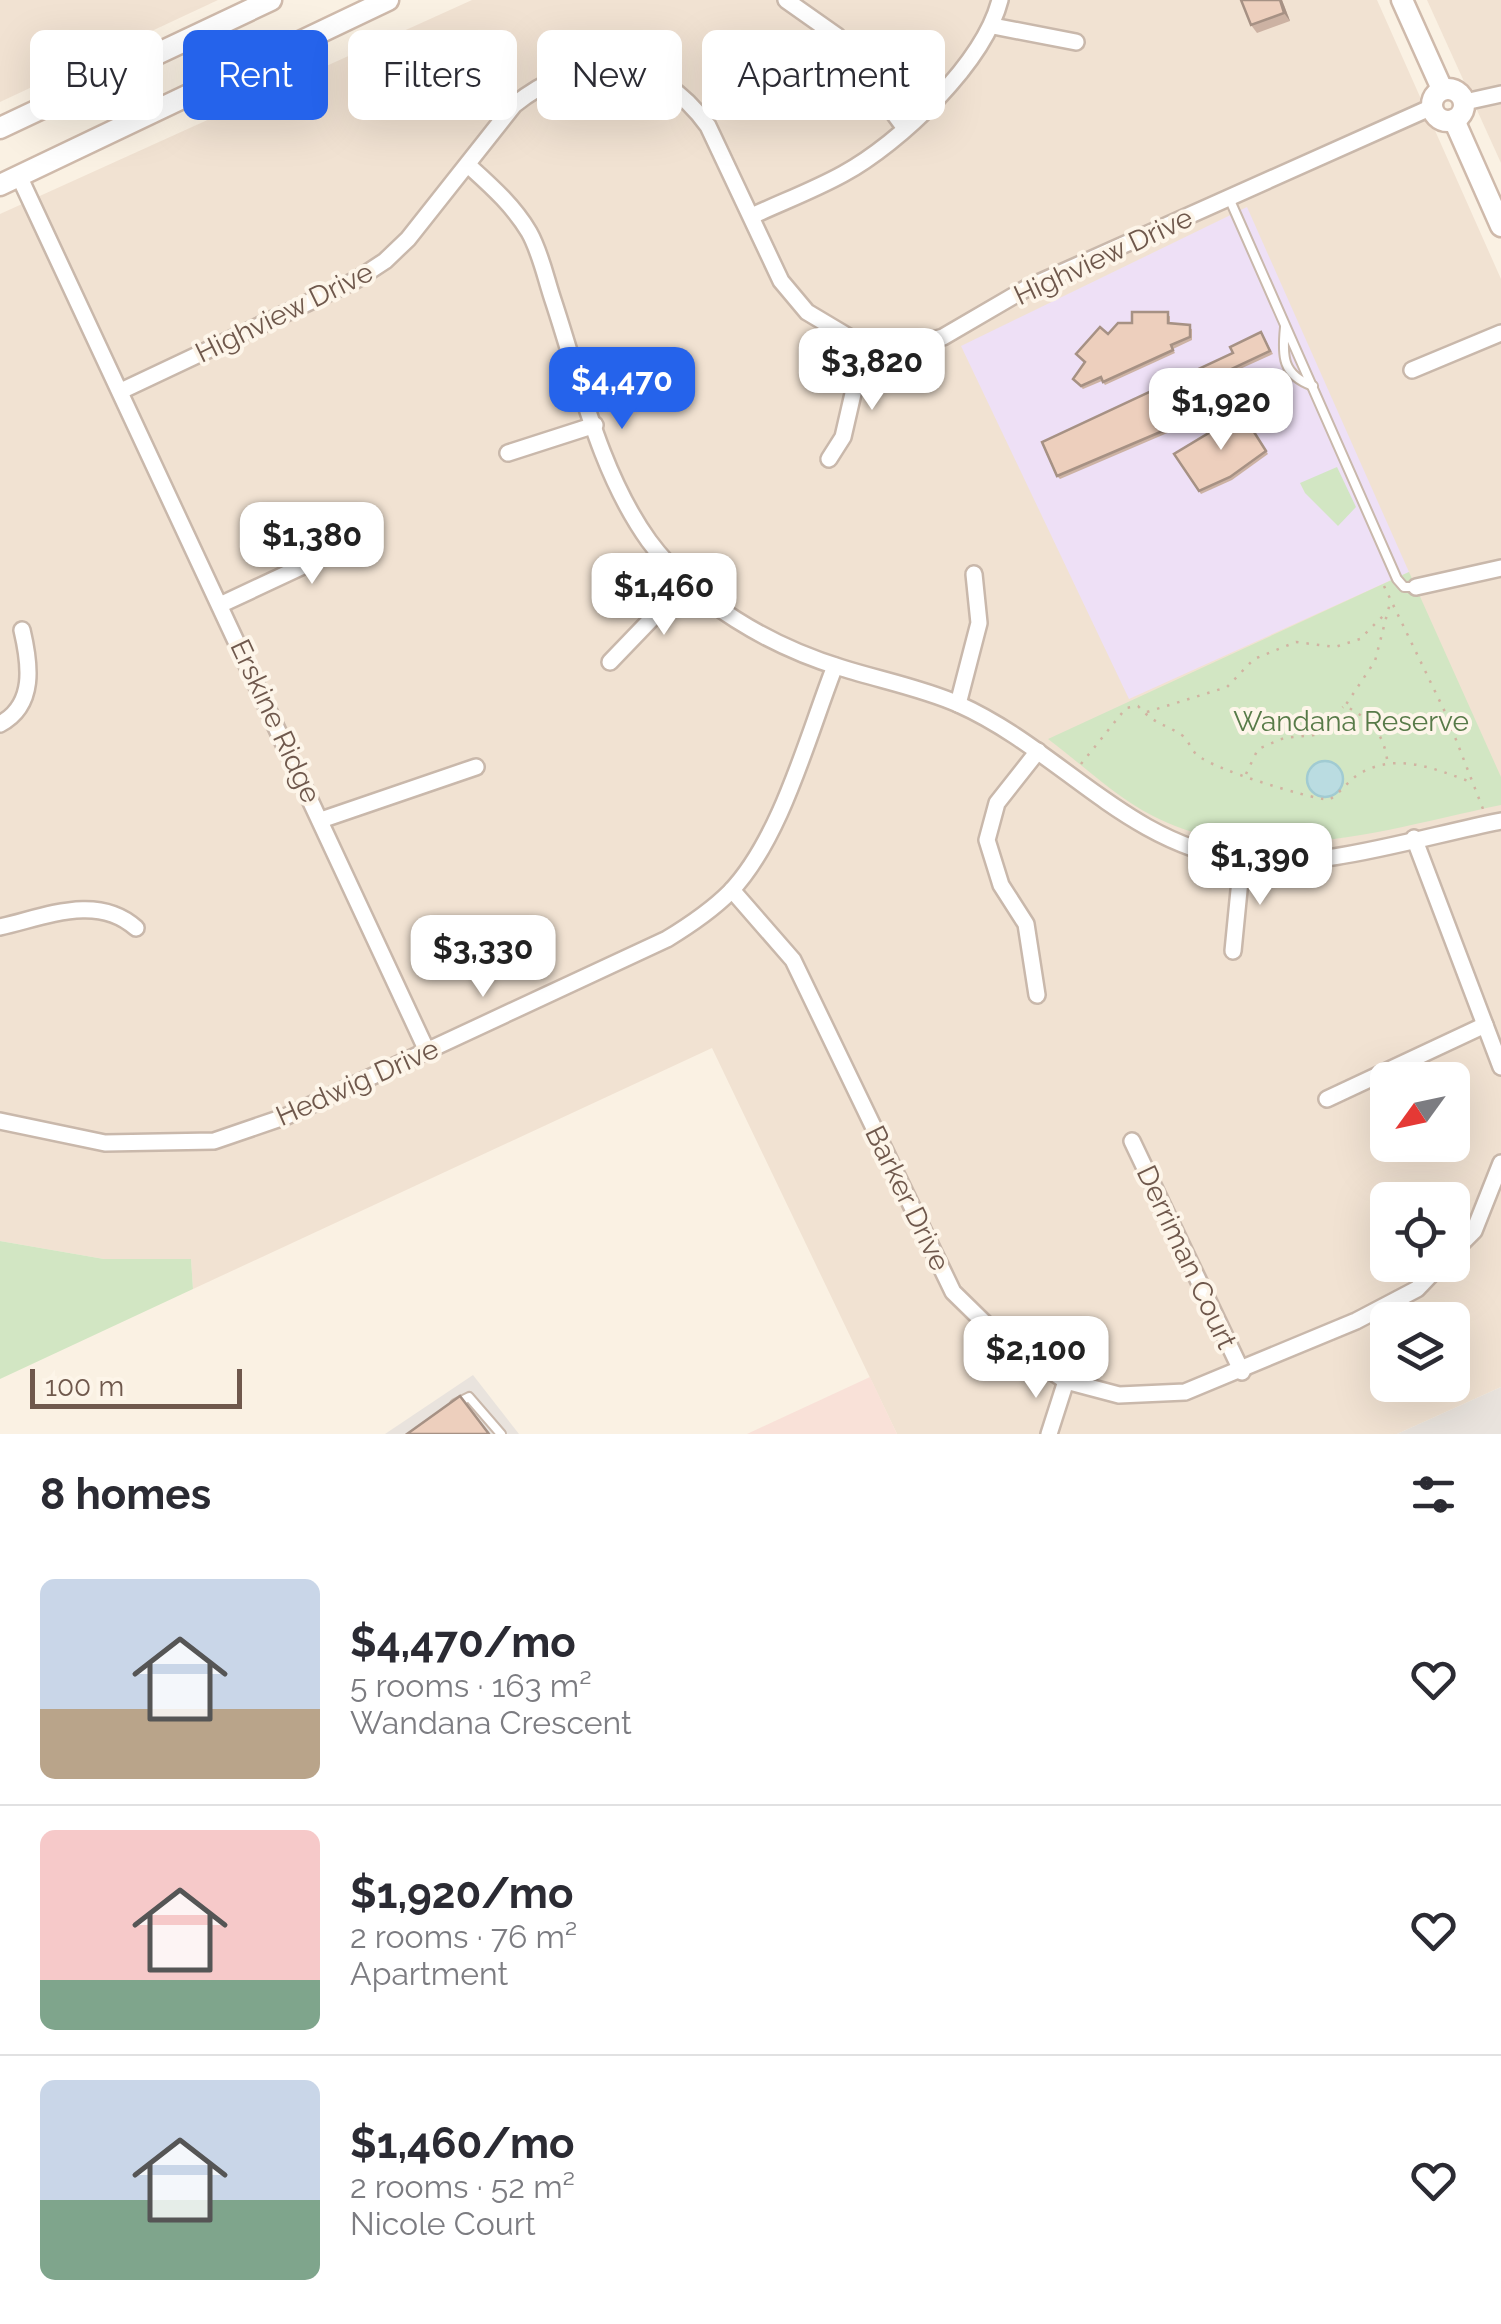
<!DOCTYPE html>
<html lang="en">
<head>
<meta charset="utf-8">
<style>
	body { margin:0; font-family:Raleway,sans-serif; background:#f7f7f7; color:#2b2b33; height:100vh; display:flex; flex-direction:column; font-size:38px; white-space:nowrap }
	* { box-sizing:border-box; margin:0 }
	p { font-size:32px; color:#7c7c81 }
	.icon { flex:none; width:55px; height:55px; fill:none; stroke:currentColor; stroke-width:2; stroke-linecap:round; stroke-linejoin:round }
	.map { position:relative; height:1434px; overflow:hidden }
	.drawer { display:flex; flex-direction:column; background:#fff; flex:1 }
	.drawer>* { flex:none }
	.top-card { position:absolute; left:30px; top:30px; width:1000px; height:90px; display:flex; gap:20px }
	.needle { width:65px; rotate:237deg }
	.fabs { position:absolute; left:1370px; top:1062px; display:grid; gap:20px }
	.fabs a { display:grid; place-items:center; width:100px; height:100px; border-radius:15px; background:#fff; box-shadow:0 10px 40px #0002; font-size:50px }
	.scale { position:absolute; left:30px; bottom:25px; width:212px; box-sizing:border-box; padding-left:10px; border:5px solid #6f584c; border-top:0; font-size:28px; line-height:35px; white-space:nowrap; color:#6f584c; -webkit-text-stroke:8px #fdf5e9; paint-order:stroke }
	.price { position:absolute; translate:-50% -85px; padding:0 22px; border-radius:20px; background:#fff; color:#222; font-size:32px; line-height:65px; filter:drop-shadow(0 2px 5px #0008) }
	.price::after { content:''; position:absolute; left:50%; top:60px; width:30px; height:22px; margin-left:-15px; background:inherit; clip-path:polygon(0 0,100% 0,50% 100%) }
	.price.on { background:#2563eb; color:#fff }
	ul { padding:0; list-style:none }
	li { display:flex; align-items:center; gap:30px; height:250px; padding:0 40px }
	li+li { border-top:2px solid #e1e1e2 }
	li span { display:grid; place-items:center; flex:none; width:280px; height:200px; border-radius:15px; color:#555 }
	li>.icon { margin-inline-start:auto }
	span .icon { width:120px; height:120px; fill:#fffc; stroke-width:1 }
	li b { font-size:42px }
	h2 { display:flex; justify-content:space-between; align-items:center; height:120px; padding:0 40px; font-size:42px }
	.chip { padding:0 35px; border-radius:15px; background:#fff; box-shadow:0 10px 40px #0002; font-size:35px; line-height:90px }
	.chip.on { background:#2563eb; color:#fff }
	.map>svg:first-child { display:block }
	.residential { fill:#f1e2d2; fill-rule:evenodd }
	.commercial { fill:#f9e1d8 }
	.industrial { fill:#e9e3dd }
	.education { fill:#eee0f6 }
	.green { fill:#d2e6c3 }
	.water { fill:#badce1; stroke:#a1cbd2; stroke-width:2.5 }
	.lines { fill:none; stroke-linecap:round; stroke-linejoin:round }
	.lane-casing { stroke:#c9b8ab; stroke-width:12 }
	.street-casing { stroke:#c9b8ab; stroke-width:20 }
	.secondary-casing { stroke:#cfbaab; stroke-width:25 }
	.path { stroke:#d1b3a1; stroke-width:2.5; stroke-dasharray:2.5 8; stroke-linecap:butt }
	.lane { stroke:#fff; stroke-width:8 }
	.street { stroke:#fff; stroke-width:15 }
	.secondary { stroke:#fff; stroke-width:20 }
	.wall { fill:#ccb2a3 }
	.shaded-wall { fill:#a69184 }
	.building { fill:#edcfbd; stroke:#a69184; stroke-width:2.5 }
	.labels { text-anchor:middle; stroke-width:8; stroke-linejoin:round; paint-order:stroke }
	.street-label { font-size:28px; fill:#6f584c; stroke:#fdf5e9 }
	.park-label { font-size:28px; fill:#577a48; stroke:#fdf5e9 }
</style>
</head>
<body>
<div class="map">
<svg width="1501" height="1434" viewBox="0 0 1501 1434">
	<rect width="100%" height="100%" fill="#faf1e3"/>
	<g class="residential">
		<path d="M 0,0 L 218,0 L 0,102 Z"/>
		<path d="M 472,0 L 1377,0 L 1501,279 L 1501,1387 L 1397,1434 L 897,1434 L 712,1048 L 193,1289 L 191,1259 L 104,1259 L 0,1241 L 0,214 ZM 1388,1080 L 1452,1080 L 1452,1145 L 1388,1145 ZM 1388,1200 L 1452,1200 L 1452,1265 L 1388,1265 ZM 1388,1320 L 1452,1320 L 1452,1385 L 1388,1385 Z"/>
		<path d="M 1427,0 L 1501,0 L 1501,163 Z"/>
	</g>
	<path class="commercial" d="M 870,1377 L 897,1434 L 747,1434 Z"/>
	<g class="industrial">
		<path d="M 473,1375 L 519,1434 L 385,1434 Z"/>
		<path d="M 1501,1387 L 1501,1434 L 1397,1434 Z"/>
	</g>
	<path class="education" d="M 1247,207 L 1409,572 L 1129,699 L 961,346 Z"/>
	<g class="green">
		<path d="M 1337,467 L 1356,507 L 1338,526 L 1305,493 L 1300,483 Z"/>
		<path d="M 1409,572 L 1501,777 L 1501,805 C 1389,828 1262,872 1153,816 C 1113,795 1084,766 1048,739 Z"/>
		<path d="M 0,1241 L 104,1259 L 191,1259 L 193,1289 L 0,1379 Z"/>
	</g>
	<circle class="water" cx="1325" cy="779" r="18"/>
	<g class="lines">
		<defs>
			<g id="lane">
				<path d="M 1229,198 L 1397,579 L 1404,587 L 1416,587"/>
				<path d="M 1285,327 C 1282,356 1282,375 1313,386"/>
				<path d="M 455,1404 L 469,1397 L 501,1434"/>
			</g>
			<g id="street">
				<path d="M 786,0 L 837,36 L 904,127"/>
				<path d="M 993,26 L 1076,42"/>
				<path d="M 1465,102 L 1501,94"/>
				<path d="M 468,165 C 490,185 513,205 529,232 C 541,253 546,280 554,303 C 580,382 600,473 649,541 C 695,603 770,646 842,668 C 880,680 922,688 958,704 C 1059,749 1125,843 1240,860 C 1319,871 1423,836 1501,821"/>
				<path d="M 19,176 L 427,1051"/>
				<path d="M 752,216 C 782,202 814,190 843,174 C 900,143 984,63 1000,0"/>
				<path d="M 1412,370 L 1501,333"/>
				<path d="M 121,391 L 356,280 L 385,261 L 408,239 L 514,105 C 581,52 655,53 708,126 L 781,281 L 807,312 L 864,346 L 905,348 L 943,337 L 1027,288 L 1432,107"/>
				<path d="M 508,453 L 595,425"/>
				<path d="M 829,459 L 843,437 L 864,346"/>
				<path d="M 1416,587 L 1501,568"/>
				<path d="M 222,604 L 361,539 L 372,527"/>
				<path d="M 610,662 L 686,583"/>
				<path d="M 958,704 L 979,623 L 974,574"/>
				<path d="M 0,724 C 36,705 30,664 22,630"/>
				<path d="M 321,820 L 476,767"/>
				<path d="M 1414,838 L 1501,1067"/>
				<path d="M 732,890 L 793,960 L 953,1292 L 999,1337 L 1066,1381 L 1119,1395 L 1185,1392 L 1356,1321 L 1417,1289 L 1440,1265"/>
				<path d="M 0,927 C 45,917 97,893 136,928"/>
				<path d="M 1233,951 L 1242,860"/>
				<path d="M 1037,995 L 1026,924 L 1001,885 L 987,840 L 997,803 L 1038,751"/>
				<path d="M 1327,1099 L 1485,1025"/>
				<path d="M 0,1121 L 105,1143 L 214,1141 L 287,1116 L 667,939 C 690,925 711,911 730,892 C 781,839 808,735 835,666"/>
				<path d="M 1132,1141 L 1242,1372"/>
				<path d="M 1452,1253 L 1474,1231 L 1501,1163"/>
				<path d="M 1049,1434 L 1066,1381"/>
			</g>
			<g id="secondary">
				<path d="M 1402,0 L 1442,89"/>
				<circle cx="1448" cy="105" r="16"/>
				<path d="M 1454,120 L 1501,226"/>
				<path d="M 0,128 L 271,0"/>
				<path d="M 0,185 L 388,0"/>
			</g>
		</defs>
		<use href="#lane" class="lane-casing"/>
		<use href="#street" class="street-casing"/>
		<use href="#secondary" class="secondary-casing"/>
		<g class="path">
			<path d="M 1384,586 L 1446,714 L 1483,809"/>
			<path d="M 1147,712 L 1227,687 L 1254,659 L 1296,642 L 1335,647 L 1360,639 L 1385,614"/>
			<path d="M 1387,759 C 1383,732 1369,718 1345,706 L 1375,661 L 1391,599"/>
			<path d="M 1081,764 L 1126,708 L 1138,706 C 1155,725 1164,723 1183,736 C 1189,741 1191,750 1197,755 C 1215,770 1305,797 1329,800 C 1341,792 1348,781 1359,774 C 1396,752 1433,768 1471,782"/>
			<path d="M 1246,774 L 1258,749 L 1284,738 L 1315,735 L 1343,707"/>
		</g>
		<use href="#lane" class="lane"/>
		<use href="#street" class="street"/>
		<use href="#secondary" class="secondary"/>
	</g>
	<g class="wall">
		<path d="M 1282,0 L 1290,21 L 1257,33 L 1251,25 Z"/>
		<path d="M 1170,316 L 1170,323 L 1192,329 L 1192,340 L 1173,349 L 1175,353 L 1105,385 L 1102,381 L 1083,389 L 1073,379 L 1084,362 L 1076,354 L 1108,334 L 1132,323 Z"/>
		<path d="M 1261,332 L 1273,354 L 1229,374 L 1242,401 L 1060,479 L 1057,476 Z"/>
		<path d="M 1242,413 L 1268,454 L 1232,480 L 1201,494 L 1174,454 Z"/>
	</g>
	<path class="shaded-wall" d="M 1280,0 L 1282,0 L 1290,21 L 1284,13 Z"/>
	<g class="building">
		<path d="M 1241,0 L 1280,0 L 1284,13 L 1251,25 Z"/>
		<path d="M 1132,312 L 1168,312 L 1168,323 L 1190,325 L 1190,337 L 1171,345 L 1173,350 L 1103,382 L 1101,377 L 1081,386 L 1073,379 L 1085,362 L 1076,354 L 1100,327 L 1108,334 L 1118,323 L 1132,323 Z"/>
		<path d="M 1261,332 L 1270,351 L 1227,371 L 1240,398 L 1057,476 L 1042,442 L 1233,353 L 1230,347 Z"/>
		<path d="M 1242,413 L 1266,451 L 1230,477 L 1199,491 L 1174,454 Z"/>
		<path d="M 460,1396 L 489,1434 L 407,1434 Z"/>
	</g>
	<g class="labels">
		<g class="street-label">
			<text transform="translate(1103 256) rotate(-25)" y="10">Highview Drive</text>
			<text transform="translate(284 312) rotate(-26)" y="10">Highview Drive</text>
			<text transform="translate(276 721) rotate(65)" y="10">Erskine Ridge</text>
			<text transform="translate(357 1082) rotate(-24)" y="10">Hedwig Drive</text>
			<text transform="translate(908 1198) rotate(64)" y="10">Barker Drive</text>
			<text transform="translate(1187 1257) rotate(65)" y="10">Derriman Court</text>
		</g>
		<g class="park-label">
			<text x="1351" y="731">Wandana Reserve</text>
		</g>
	</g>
</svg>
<div class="fabs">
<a><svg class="needle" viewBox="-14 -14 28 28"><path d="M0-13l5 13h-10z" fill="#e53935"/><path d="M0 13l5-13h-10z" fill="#7c7c81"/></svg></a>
<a><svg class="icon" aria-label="locate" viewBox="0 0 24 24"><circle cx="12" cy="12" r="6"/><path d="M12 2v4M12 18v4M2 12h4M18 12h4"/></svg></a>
<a><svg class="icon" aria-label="layers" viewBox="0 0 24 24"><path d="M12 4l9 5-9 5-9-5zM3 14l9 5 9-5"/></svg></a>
</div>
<div class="scale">100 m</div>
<b class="price" style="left:872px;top:413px">$3,820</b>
<b class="price on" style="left:622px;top:432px">$4,470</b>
<b class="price" style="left:1221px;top:453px">$1,920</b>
<b class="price" style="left:312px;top:587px">$1,380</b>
<b class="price" style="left:664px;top:638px">$1,460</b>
<b class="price" style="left:1260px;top:908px">$1,390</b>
<b class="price" style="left:483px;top:1000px">$3,330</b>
<b class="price" style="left:1036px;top:1401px">$2,100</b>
<div class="top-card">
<a class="chip">Buy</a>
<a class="chip on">Rent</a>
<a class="chip">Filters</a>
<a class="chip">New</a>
<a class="chip">Apartment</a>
</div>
</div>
<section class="drawer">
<h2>8 homes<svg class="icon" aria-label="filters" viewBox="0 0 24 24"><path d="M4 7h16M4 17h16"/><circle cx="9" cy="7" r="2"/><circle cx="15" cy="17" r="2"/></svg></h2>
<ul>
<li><span style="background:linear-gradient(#c9d6e8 65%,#b9a48a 0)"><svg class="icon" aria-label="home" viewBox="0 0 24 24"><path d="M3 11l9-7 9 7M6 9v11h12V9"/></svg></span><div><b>$4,470/mo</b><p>5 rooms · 163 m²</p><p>Wandana Crescent</p></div><svg class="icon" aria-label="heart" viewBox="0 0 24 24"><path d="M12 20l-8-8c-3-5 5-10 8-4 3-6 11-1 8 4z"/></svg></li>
<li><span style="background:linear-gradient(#f6c9c9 75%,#7fa58c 0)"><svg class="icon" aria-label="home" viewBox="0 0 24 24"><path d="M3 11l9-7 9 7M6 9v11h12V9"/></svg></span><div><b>$1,920/mo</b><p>2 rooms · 76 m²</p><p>Apartment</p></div><svg class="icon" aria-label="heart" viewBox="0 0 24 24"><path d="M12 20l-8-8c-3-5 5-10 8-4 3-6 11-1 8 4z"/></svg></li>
<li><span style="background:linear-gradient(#c9d6e8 60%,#7fa58c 0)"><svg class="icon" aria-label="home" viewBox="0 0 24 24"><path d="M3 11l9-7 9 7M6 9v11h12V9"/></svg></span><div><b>$1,460/mo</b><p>2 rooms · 52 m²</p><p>Nicole Court</p></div><svg class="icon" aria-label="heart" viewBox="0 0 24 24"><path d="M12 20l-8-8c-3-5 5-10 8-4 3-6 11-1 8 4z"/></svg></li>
</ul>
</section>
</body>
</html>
